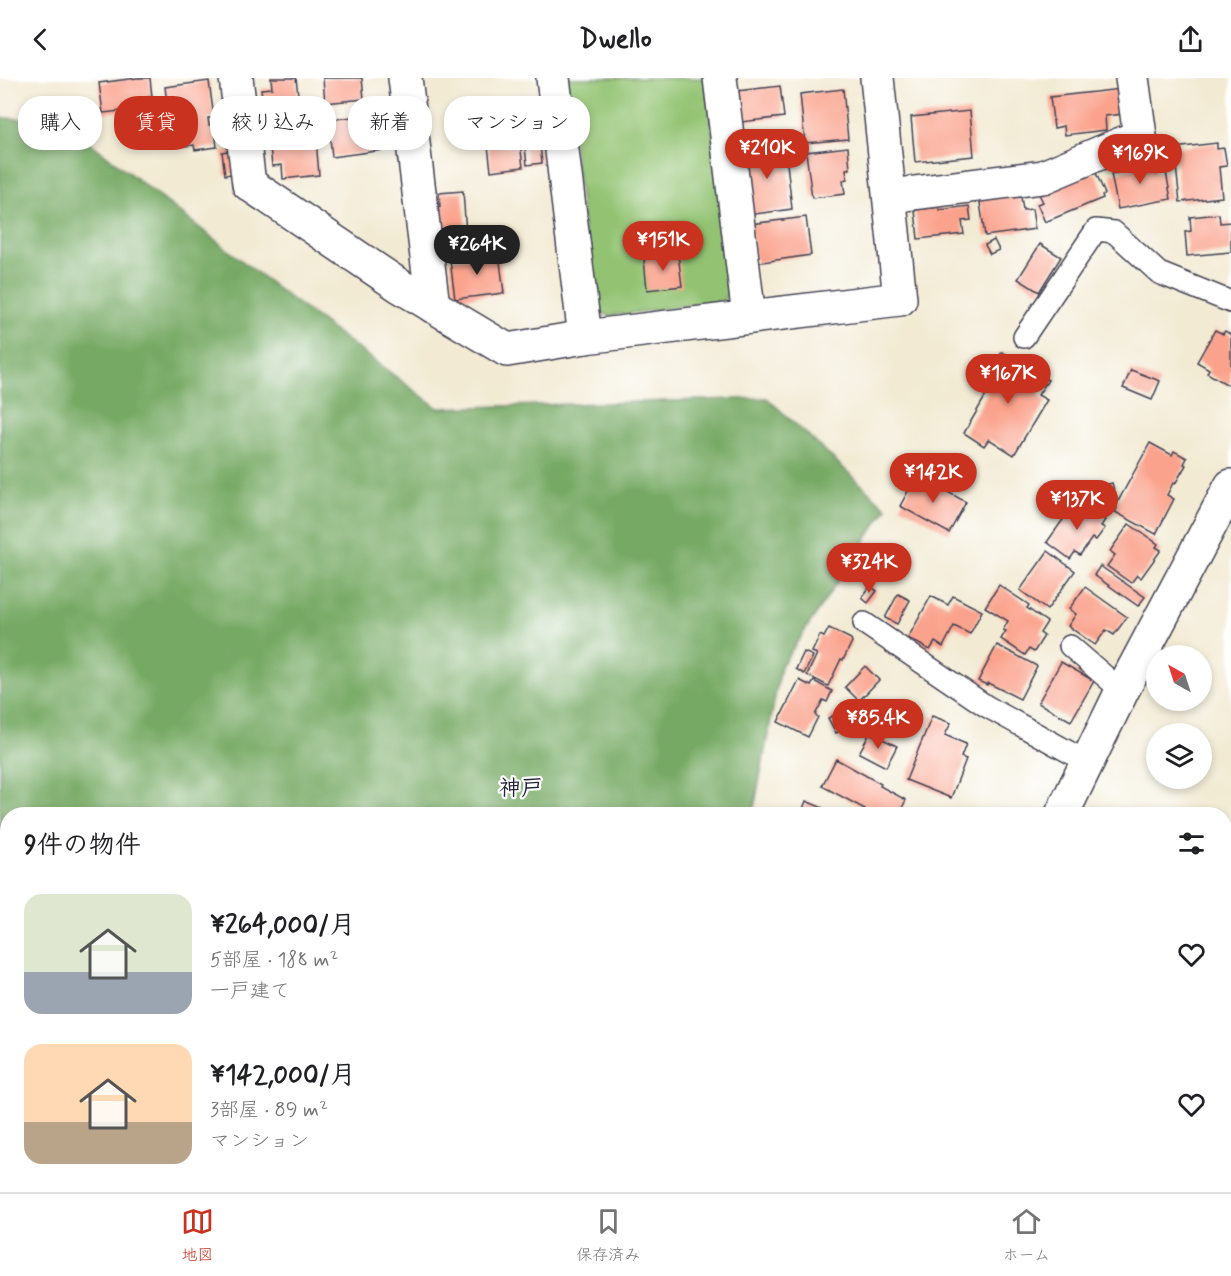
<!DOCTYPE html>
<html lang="ja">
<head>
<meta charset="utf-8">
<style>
	body { margin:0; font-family:Mynerve,"Klee One",sans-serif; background:#f2f2f2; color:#202124; height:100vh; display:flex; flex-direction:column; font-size:22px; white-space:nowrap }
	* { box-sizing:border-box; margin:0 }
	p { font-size:20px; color:#757577 }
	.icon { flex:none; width:33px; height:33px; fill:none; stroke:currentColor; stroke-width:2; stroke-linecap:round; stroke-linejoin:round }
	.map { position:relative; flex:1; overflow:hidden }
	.sheet { position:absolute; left:0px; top:729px; width:1232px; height:386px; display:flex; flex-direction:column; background:#fff; border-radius:24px 24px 0 0; box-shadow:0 3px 9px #0003 }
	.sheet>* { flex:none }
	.hud { position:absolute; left:18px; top:18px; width:600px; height:54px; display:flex; gap:12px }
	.needle { width:39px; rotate:321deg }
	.tools { position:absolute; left:1146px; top:567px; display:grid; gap:12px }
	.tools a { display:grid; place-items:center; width:66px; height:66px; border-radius:50%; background:#fff; box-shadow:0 3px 9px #0003; font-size:30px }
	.price { position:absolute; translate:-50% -51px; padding:0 14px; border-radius:21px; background:#c8321e; color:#fff; font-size:20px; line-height:39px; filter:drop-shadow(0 2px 3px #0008) }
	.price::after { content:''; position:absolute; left:50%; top:36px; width:18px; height:14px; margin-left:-9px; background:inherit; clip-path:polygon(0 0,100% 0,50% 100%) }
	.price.on { background:#222; color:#fff }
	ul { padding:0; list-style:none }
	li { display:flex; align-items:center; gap:18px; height:150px; padding:0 24px }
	li span { display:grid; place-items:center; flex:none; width:168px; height:120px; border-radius:18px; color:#555 }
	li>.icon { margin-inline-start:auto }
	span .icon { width:72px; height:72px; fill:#fffc; stroke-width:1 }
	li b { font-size:26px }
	h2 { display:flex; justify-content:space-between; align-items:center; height:72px; padding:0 24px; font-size:26px }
	.chip { padding:0 21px; border-radius:24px; background:#fff; box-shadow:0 3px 9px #0003; font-size:21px; line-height:54px }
	.chip.on { background:#c8321e; color:#fff }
	header { display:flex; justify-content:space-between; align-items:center; height:78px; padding:0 24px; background:#fff; font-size:27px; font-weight:700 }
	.tab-bar { display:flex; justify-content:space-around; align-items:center; height:84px; border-top:2px solid #e0e0e0; background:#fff; font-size:16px; color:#757577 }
	.tab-bar a { display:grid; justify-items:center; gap:3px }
	.tab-bar .on { color:#c8321e }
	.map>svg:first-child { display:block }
	.green { fill:#93c372; stroke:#5a7256; stroke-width:1.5 }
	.forest { fill:#76a964; stroke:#4c6650; stroke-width:1.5 }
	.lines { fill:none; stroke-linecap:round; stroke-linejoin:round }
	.river { stroke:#3ca9bb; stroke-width:62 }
	.building { fill:#faa28c }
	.service-casing { stroke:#414052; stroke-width:24 }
	.minor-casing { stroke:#414052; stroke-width:36 }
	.tertiary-casing { stroke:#414052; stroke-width:36 }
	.path { stroke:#414052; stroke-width:4; stroke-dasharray:1.5 4.5; stroke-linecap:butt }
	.service { stroke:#fff; stroke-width:21 }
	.minor { stroke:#fff; stroke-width:33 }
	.tertiary { stroke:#fff; stroke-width:33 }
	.labels { text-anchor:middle; stroke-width:4.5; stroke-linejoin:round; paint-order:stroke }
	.neighbourhood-label { font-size:22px; font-weight:bold; fill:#22223b; stroke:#fff }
</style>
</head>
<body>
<header><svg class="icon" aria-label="back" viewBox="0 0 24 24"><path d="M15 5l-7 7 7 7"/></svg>Dwello<svg class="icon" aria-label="share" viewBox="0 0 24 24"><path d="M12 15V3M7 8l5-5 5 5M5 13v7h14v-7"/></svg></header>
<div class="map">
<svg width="1231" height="1114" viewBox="0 0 1231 1114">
	<rect width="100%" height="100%" fill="#fff"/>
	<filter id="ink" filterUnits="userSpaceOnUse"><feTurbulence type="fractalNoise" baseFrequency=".0167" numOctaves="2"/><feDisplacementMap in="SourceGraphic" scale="12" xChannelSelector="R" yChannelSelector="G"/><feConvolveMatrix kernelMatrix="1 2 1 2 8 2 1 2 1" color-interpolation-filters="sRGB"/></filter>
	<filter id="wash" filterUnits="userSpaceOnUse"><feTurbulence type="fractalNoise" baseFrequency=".008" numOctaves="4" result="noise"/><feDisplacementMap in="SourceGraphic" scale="24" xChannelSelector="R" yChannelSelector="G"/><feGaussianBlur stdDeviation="1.35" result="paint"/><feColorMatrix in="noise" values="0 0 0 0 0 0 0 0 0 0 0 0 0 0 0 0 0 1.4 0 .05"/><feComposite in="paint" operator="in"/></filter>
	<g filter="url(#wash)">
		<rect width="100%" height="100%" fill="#f2ead3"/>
		<path class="green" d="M 565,0 L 706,0 L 732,212 L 722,223 L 609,238 L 594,230 Z"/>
		<path class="forest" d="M 0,40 L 61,42 L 278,211 L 438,330 L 767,320 L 887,430 L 781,588 L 753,736 L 8,736 L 8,1107 L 326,1107 L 334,1114 L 0,1114 Z"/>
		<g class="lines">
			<path class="river" d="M 1224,1098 L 1231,1084"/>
		</g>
		<g id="blocks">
			<g class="building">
				<path d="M 137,0 L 150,0 L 152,19 L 148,19 L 151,42 L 123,46 L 121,33 L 103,35 L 99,5 Z"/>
				<path d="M 271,0 L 296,0 L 300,33 L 264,38 L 261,11 L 272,10 Z"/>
				<path d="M 323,0 L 362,0 L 364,21 L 325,25 Z"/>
				<path d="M 209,3 L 214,40 L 208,40 L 209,47 L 214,46 L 217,69 L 195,72 L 194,67 L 176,69 L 171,33 L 168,34 L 165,9 Z"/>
				<path d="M 780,8 L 784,39 L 741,44 L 737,13 Z"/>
				<path d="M 843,11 L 848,61 L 805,65 L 800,16 Z"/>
				<path d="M 1121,11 L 1124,36 L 1105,38 L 1106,52 L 1065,57 L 1064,48 L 1054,50 L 1050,19 Z"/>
				<path d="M 542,21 L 544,35 L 519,39 L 517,24 Z"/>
				<path d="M 970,33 L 974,78 L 915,84 L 911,39 Z"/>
				<path d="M 386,35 L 391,71 L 332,79 L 328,42 Z"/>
				<path d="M 517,39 L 523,89 L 491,93 L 485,43 Z"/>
				<path d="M 315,49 L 319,97 L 283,101 L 282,87 L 272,88 L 269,59 L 287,57 L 286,52 Z"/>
				<path d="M 1217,65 L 1217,71 L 1224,70 L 1227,88 L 1219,89 L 1222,119 L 1180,124 L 1174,70 Z"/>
				<path d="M 540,67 L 542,85 L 527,87 L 525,69 Z"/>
				<path d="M 785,67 L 792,131 L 748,137 L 741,73 Z"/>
				<path d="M 848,69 L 850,91 L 846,91 L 847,101 L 843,102 L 845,116 L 812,120 L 806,74 Z"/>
				<path d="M 235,72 L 238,95 L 225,97 L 222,74 Z"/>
				<path d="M 1152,78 L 1156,96 L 1166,94 L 1171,121 L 1118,131 L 1111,96 L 1134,91 L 1132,82 Z"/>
				<path d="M 1093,94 L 1094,96 L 1096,95 L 1105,116 L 1102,117 L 1103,120 L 1045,144 L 1037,126 L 1043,124 L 1039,116 Z"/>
				<path d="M 1020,112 L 1023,132 L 1032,131 L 1035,151 L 985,158 L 979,118 Z"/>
				<path d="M 463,113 L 466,155 L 434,158 L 432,129 L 440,129 L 439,115 Z"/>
				<path d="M 969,128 L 971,142 L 962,143 L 964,156 L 918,161 L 915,132 L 939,129 L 939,132 Z"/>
				<path d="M 1219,136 L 1220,145 L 1231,144 L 1231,174 L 1187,178 L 1185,154 L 1191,153 L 1190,139 Z"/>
				<path d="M 806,139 L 811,177 L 756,185 L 750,146 Z"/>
				<path d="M 994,162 L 999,172 L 990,176 L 985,167 Z"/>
				<path d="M 457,164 L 458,177 L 433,179 L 433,166 Z"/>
				<path d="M 1040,166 L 1061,179 L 1039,214 L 1018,201 Z"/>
				<path d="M 499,176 L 504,215 L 455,221 L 450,182 Z"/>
				<path d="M 678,176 L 682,208 L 647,212 L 644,181 Z"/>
				<path d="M 1215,252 L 1223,256 L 1225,253 L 1231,257 L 1231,303 L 1228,307 L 1207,295 L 1209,291 L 1197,284 Z"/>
				<path d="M 1002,274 L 1048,302 L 1038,317 L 1047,322 L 1014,377 L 989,361 L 984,368 L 964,355 L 988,314 L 980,309 Z"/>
				<path d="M 1131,292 L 1160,303 L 1152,322 L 1123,310 Z"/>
				<path d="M 1150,365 L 1172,377 L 1174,373 L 1187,380 L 1184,386 L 1186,387 L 1175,406 L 1173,405 L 1167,417 L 1174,421 L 1156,456 L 1115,434 L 1117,430 L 1115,429 Z"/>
				<path d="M 917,397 L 966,424 L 949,455 L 900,428 Z"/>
				<path d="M 1112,405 L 1117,422 L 1098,428 L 1093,411 Z"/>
				<path d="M 1074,426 L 1082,431 L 1084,427 L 1105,442 L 1101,448 L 1105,450 L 1096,462 L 1092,460 L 1080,477 L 1075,474 L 1070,481 L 1047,464 Z"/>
				<path d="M 1129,446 L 1158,466 L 1156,469 L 1161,472 L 1141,500 L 1137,497 L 1131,505 L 1107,488 L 1115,477 L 1110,473 Z"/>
				<path d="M 1048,473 L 1075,493 L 1047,532 L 1020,512 Z"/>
				<path d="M 1100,488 L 1145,519 L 1138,528 L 1094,497 Z"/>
				<path d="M 999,507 L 1029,527 L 1027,530 L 1047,544 L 1040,555 L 1044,558 L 1034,574 L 1029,571 L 1025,577 L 1001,561 L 1006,553 L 1003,552 L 1008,543 L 985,529 Z"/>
				<path d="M 870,508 L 877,513 L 868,525 L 862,520 Z"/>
				<path d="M 1085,509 L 1127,539 L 1114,557 L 1106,552 L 1095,567 L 1068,548 L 1076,536 L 1069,531 Z"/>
				<path d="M 898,516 L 910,522 L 897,546 L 885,540 Z"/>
				<path d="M 931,518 L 948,527 L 953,518 L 982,533 L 970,556 L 954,548 L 943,569 L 935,564 L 930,572 L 908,560 Z"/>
				<path d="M 829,550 L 851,561 L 852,564 L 843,582 L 841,581 L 828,608 L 807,597 L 817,576 L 812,574 L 820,557 L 824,559 Z"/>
				<path d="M 997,567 L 1037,588 L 1020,621 L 988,605 L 987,607 L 978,603 Z"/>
				<path d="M 804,574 L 813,578 L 804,596 L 796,591 Z"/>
				<path d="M 1061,584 L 1094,603 L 1071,643 L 1038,625 Z"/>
				<path d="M 865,588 L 879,602 L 859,623 L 845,609 Z"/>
				<path d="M 799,602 L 811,608 L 814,603 L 832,613 L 827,624 L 823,622 L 815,637 L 818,639 L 808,659 L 778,644 Z"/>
				<path d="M 845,632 L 853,646 L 836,655 L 828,640 Z"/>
				<path d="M 932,638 L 951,645 L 945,657 L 966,666 L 961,679 L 966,681 L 951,720 L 906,702 Z"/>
				<path d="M 870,655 L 897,668 L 886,689 L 859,675 Z"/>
				<path d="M 836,681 L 881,706 L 880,708 L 906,722 L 899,736 L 867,736 L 863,734 L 865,731 L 822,708 Z"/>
				<path d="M 806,723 L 837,736 L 801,736 Z"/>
				<path d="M 801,1107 L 840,1107 L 835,1114 L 812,1114 Z"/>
			</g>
		</g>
	</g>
	<g filter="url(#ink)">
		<use href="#blocks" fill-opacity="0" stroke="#414052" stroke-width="1.5"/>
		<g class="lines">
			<defs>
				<g id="service">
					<path d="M 1024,259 L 1096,152 L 1114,154 L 1159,195 L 1231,224"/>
					<path d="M 864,545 L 986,628 L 1087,684"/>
					<path d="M 1070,568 L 1122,613"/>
				</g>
				<g id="minor">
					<path d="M 236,0 L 249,106 L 400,208 L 507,272 L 585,259 L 900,221 L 877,0"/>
					<path d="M 405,0 L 433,228"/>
					<path d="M 553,0 L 585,259"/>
					<path d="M 720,0 L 749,239"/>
					<path d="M 890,118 L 1043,99 L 1140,58 L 1132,0"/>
					<path d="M 1224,904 L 1231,904"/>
					<path d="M 880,1114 L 884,1107"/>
				</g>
				<path id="tertiary" d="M 1062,736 L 1122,613 L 1231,408"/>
			</defs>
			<use href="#service" class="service-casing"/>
			<use href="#minor" class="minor-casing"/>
			<use href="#tertiary" class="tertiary-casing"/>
			<g class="path">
				<path d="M 620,1107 L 623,1114"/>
				<path d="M 953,1107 L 956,1114"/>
			</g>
			<use href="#service" class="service"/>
			<use href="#minor" class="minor"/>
			<use href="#tertiary" class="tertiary"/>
		</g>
	</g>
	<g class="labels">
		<g class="neighbourhood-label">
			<text x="521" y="717">神戸</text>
		</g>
	</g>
</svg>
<div class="tools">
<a><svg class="needle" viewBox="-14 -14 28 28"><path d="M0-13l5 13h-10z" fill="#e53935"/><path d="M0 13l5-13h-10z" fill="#757577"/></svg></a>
<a><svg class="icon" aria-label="layers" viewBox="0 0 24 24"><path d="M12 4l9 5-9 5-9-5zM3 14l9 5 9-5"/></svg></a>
</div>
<b class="price" style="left:767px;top:102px">¥210K</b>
<b class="price" style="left:1140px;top:107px">¥169K</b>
<b class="price" style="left:663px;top:194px">¥151K</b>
<b class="price on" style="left:477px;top:198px">¥264K</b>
<b class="price" style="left:1008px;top:327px">¥167K</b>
<b class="price" style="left:933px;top:426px">¥142K</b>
<b class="price" style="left:1077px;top:453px">¥137K</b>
<b class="price" style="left:869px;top:516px">¥324K</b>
<b class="price" style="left:878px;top:672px">¥85.4K</b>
<div class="hud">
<a class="chip">購入</a>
<a class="chip on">賃貸</a>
<a class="chip">絞り込み</a>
<a class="chip">新着</a>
<a class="chip">マンション</a>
</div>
<section class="sheet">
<h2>9件の物件<svg class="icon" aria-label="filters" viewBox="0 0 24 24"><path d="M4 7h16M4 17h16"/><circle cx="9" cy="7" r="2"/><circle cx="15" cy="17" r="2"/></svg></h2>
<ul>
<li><span style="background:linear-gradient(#dfe7d0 65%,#9aa5b1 0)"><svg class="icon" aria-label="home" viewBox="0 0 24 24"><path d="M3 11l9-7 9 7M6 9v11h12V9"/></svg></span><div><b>¥264,000/月</b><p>5部屋 · 188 m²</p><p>一戸建て</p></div><svg class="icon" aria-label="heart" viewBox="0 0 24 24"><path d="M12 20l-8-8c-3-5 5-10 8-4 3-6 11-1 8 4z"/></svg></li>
<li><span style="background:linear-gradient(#ffd9b3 65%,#b9a48a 0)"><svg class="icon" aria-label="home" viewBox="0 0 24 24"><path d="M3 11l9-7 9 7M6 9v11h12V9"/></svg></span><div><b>¥142,000/月</b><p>3部屋 · 89 m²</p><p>マンション</p></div><svg class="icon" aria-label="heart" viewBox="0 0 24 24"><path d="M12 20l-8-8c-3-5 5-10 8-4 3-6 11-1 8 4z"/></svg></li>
</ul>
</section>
</div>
<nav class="tab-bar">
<a class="on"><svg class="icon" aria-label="map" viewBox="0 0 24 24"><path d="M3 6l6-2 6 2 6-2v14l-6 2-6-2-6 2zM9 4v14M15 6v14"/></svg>地図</a>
<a><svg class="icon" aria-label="saved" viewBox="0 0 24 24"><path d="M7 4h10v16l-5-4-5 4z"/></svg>保存済み</a>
<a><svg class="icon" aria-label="home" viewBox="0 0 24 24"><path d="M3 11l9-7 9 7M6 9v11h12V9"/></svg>ホーム</a>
</nav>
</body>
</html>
